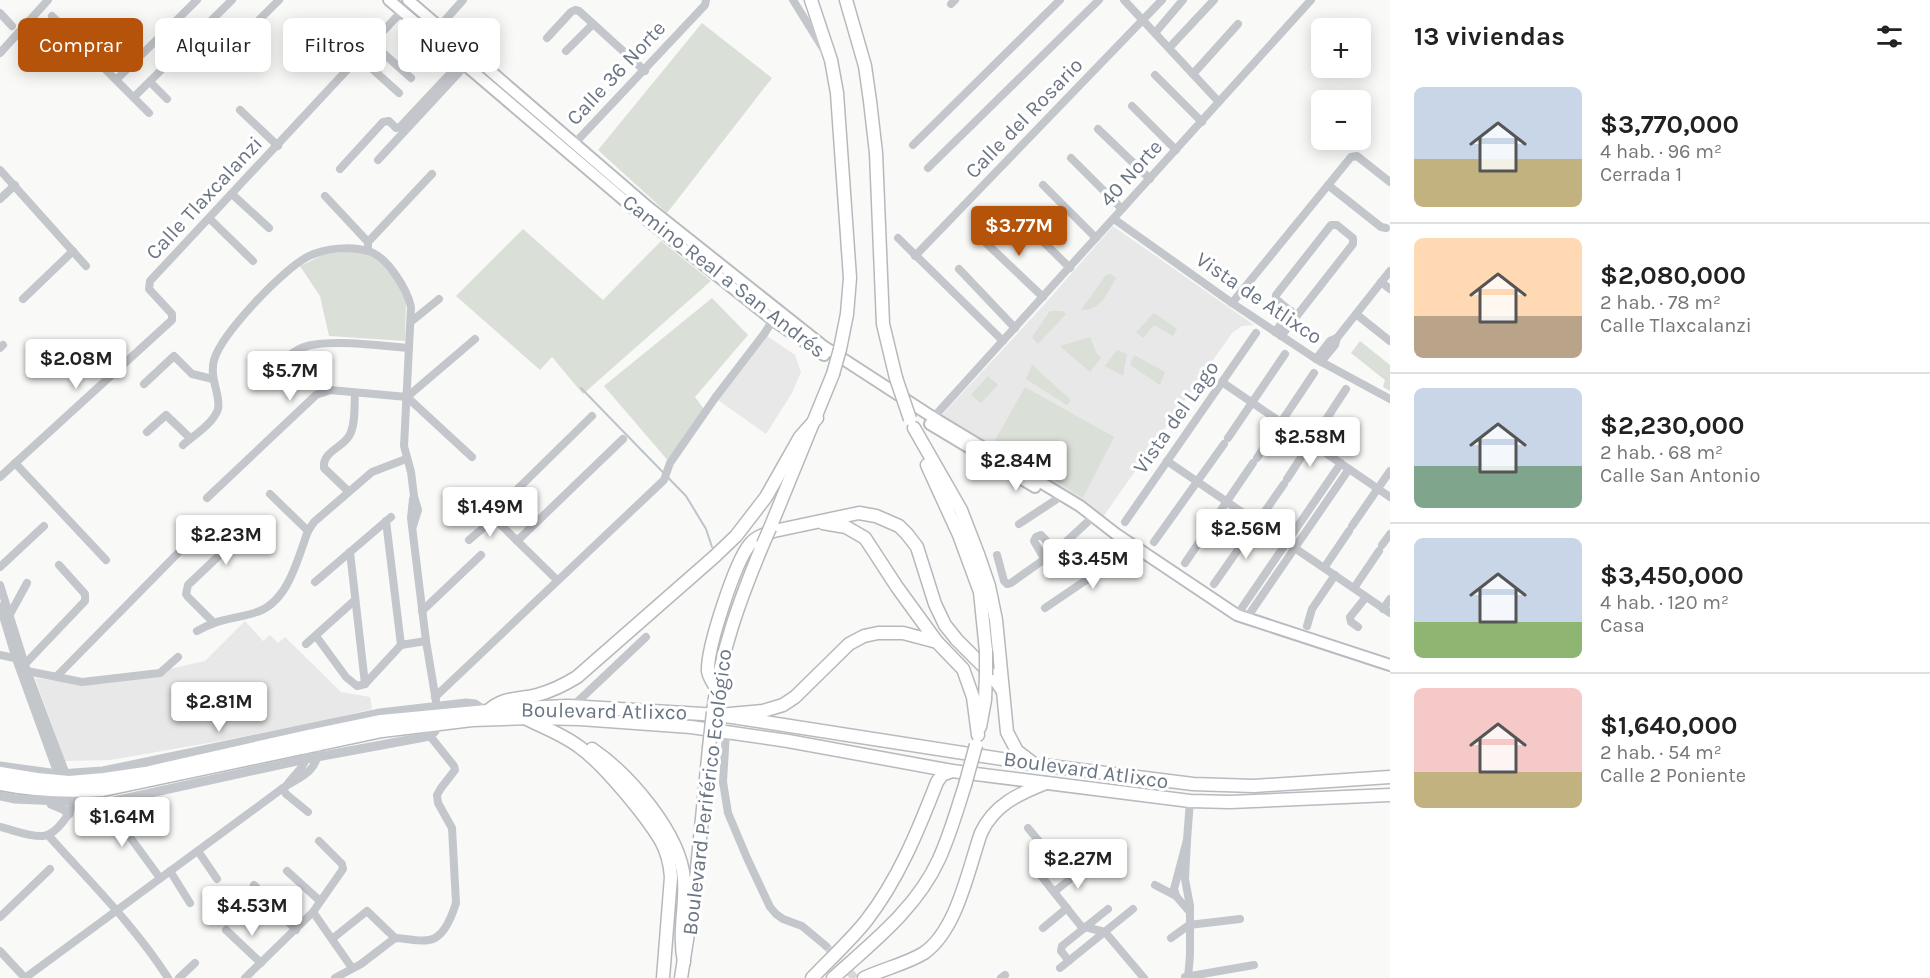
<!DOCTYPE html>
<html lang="es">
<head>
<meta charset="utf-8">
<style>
	body { margin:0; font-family:Karla,sans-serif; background:#f2f2f2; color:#222; height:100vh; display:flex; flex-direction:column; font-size:22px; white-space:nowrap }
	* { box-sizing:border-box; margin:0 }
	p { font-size:20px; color:#767676 }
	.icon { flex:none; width:33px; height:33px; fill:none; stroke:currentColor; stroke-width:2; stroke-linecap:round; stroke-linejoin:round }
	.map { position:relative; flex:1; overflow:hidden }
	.details { display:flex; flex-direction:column; background:#fff; width:540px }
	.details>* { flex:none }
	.hud { position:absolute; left:18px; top:18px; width:570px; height:54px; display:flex; gap:12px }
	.tools { position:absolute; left:1311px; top:18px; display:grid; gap:12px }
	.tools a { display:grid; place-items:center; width:60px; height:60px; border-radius:9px; background:#fff; box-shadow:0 3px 15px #0003; font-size:30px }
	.price { position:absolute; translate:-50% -51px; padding:0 14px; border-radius:6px; background:#fff; color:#222; font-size:20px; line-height:39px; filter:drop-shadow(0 2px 3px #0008) }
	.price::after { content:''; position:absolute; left:50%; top:36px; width:18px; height:14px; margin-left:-9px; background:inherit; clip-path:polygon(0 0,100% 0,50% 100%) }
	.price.selected { background:#b45309; color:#fff }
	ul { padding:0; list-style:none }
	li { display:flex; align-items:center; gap:18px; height:150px; padding:0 24px }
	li+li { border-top:2px solid #e0e0e0 }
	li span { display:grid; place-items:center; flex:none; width:168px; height:120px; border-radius:9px; color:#555 }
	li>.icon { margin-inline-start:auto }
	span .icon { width:72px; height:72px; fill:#fffc; stroke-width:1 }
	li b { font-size:26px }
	h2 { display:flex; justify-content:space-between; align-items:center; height:72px; padding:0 24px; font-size:26px }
	.chip { padding:0 21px; border-radius:9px; background:#fff; box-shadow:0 3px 15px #0003; font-size:21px; line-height:54px }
	.chip.selected { background:#b45309; color:#fff }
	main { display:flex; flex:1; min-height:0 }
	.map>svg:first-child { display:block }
	.built { fill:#e7e8e7 }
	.green { fill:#dadfd8 }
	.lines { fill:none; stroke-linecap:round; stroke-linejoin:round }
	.stream { stroke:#bdc5ca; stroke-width:2 }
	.minor-tunnel { stroke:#d6d8da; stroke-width:8; stroke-dasharray:8 4; stroke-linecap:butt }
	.secondary-casing { stroke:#b8bbc0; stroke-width:14 }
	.primary-casing { stroke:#b7babe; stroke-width:15 }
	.trunk-casing { stroke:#b6b9bc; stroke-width:15 }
	.minor { stroke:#c3c6ca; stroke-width:8 }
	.tertiary { stroke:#c3c6ca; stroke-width:9 }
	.secondary { stroke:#fff; stroke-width:10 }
	.primary { stroke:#fff; stroke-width:12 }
	.trunk { stroke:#fff; stroke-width:12 }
	.trunk-bridge-casing { stroke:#b6b9bc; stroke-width:15; stroke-linecap:butt }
	.trunk-bridge { stroke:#fff; stroke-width:12 }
	.labels { text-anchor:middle; stroke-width:6; stroke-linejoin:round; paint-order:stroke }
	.street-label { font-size:21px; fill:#6b7685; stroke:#fff }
</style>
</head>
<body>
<main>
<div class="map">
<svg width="1390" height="978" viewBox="0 0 1390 978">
	<rect width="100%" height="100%" fill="#f9f9f7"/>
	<g class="built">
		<path d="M 1113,226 L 1254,325 L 1242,326 L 1232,333 L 1103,517 L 940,417 L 1043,306 Z"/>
		<path d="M 764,334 L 795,355 L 801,372 L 792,393 L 766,434 L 715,398 Z"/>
		<path d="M 245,621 L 263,641 L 270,635 L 278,643 L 285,637 L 341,692 L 370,697 L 372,709 L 317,722 L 220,741 L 110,760 L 65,761 L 35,678 L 67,682 L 165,670 L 205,661 Z"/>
	</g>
	<g class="green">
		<path d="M 702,23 L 772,78 L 667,213 L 598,150 Z"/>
		<path d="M 523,229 L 603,300 L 661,241 L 711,281 L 583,394 L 552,357 L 540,370 L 456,296 Z"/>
		<path d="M 347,252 L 370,254 L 377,258 L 401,286 L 406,300 L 405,341 L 329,336 L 320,296 L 300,266 L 325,254 Z"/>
		<path d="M 1111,274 L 1116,278 C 1106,295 1102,310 1081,310 L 1106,275 Z"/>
		<path d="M 712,298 L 748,335 L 695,397 L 706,412 L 670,463 L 604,386 Z"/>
		<path d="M 1050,311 L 1062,311 L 1066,314 L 1038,344 L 1032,337 Z"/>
		<path d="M 1154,313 L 1177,329 L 1173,336 L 1154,325 L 1143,338 L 1136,332 Z"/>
		<path d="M 1090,337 L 1096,352 L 1101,358 L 1090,372 L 1060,346 Z"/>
		<path d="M 1360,341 L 1390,365 L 1390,391 L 1383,387 L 1385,380 L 1351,353 Z"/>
		<path d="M 1117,350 L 1127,354 L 1123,376 L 1105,366 Z"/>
		<path d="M 1134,355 L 1165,372 L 1160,385 L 1130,365 Z"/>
		<path d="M 1032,365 L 1071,400 L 1067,405 L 1026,379 Z"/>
		<path d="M 988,376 L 998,385 L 981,403 L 971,395 Z"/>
		<path d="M 1025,387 L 1114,437 L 1083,498 L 994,442 Z"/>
	</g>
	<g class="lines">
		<path class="stream" d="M 581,388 L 686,496 L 706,529 L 712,547"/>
		<path class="minor-tunnel" d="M 826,946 L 855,978"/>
		<defs>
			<g id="secondary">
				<path d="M 389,0 L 645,218 L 773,320 L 824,355"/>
				<path d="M 408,0 L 648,207 L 823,346 L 934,418 L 1080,506 L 1116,534 L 1237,615 L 1390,665"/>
				<path d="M 930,424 L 1035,487"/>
			</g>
			<g id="primary">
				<path d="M 0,773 L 37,779 L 69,782 L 104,779 L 145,773 L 308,736 L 381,721 L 517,708 L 569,706 L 719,715 L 1034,764 L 1193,784 L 1254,786 L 1390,777"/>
				<path d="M 0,784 C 34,791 68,792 103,790 L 382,731 L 472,720 L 530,718 L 580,719 L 691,727 L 788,741 L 952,771 L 1190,801 L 1230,802 L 1390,795"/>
			</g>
			<g id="trunk">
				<path d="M 811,0 L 831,60 L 837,93 L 850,278 L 847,314 L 840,349"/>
				<path d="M 846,0 L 865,66 L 870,101 L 876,153 L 883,324 L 896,378"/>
				<path d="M 914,428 L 961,510 L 978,554 L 989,586 L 996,620 L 1007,732 L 1017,751 L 1034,764"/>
				<path d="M 927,465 L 959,535 L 980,592 L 986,651"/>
				<path d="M 823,523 L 846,527 L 865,538 L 897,587 L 937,642"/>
				<path d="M 770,528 L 833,374"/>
				<path d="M 716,688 C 713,683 709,677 708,671 C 707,648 735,562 750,544 C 756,537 765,534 774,531 L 859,513 L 876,516 L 899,526 L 907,534 L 917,547 L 935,604 L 945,625 L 957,640 L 992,675 L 1002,690"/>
				<path d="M 488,711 C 504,696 518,700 537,695 C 552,691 564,685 577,677 L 714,557 L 736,536 L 766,497 L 800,437 L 817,418"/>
				<path d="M 713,712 C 720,653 740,599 763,544"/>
				<path d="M 719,715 L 763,711 L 783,705 L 795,697 L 849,644 L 864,636 L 878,633 L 903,633 L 937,642 L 963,669 L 973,697 L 978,735"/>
				<path d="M 525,718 C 544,728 565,735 582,749 C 605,766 646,816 661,841 C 667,852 670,864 671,877 L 663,978"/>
				<path d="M 980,727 L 985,700 L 986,675"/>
				<path d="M 592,749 C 629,774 680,833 684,879 C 686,908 678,931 684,962"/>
				<path d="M 681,978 L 695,889 L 709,748"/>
				<path d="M 812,978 C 830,959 850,941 866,921 C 898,880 918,831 937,782 L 942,775 L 952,771"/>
				<path d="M 833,978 C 872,943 917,908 939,859 C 950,835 957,810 965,785"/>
				<path d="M 864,978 C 883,969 906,964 924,953 C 957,930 968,870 981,833 C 994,805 1018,794 1046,783"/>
			</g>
		</defs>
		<use href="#secondary" class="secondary-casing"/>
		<use href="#primary" class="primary-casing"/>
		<use href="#trunk" class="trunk-casing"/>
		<g class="minor">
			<path d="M 793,0 L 824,50"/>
			<path d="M 1124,0 L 1218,101"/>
			<path d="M 951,4 L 955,0"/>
			<path d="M 0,13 L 12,26"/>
			<path d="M 52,16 L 149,113"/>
			<path d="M 253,26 L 279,0"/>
			<path d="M 1155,33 L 1183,0"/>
			<path d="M 162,34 L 180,52"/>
			<path d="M 431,36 L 463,0"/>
			<path d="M 547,38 L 571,12 L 575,10 L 579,11 L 645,71"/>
			<path d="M 372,43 L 411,78"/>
			<path d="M 1169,48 L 1214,0"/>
			<path d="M 566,51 L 593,24"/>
			<path d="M 0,53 L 48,0"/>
			<path d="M 359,57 L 399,93"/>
			<path d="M 1193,74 L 1238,24"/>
			<path d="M 1155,75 L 1202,122"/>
			<path d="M 116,80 L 197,0"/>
			<path d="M 150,82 L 167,99"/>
			<path d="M 134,97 L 232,0"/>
			<path d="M 1132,106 L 1176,150"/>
			<path d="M 240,110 L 278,146"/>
			<path d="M 1098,129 L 1150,179"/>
			<path d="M 574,144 L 705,5 L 706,0"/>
			<path d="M 913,145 L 1060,0"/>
			<path d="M 1071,158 L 1122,209"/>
			<path d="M 378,160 L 465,66"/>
			<path d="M 928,168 L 1099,0"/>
			<path d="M 340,169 L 383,122 L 389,121 L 396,128 L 400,127 L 461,62"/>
			<path d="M 0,170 L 86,266"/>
			<path d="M 1043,185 L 1096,238"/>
			<path d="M 1328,185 L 1381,227 L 1386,228"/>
			<path d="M 233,195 L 269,228"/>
			<path d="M 325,196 L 368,242 L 368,246"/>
			<path d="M 0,199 L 15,185"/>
			<path d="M 1014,213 L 1070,268"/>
			<path d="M 210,219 L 253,261"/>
			<path d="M 1114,219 L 1232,303 L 1316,359 L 1390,399"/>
			<path d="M 898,238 L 1003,341"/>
			<path d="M 368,242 L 432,174"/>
			<path d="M 986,243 L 1043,297"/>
			<path d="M 915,256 L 1162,0"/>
			<path d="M 959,269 L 1015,328"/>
			<path d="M 1381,282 L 1390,289"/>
			<path d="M 23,299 L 73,251"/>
			<path d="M 1232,303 L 1351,157 L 1357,156 L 1390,182"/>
			<path d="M 1356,314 L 1390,341"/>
			<path d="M 412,321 L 439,299"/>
			<path d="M 1275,332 L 1291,311"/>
			<path d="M 1281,336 L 1353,244 L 1353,238 L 1337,225 L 1331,225 L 1276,295 L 1276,299 L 1296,316"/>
			<path d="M 0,348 L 3,345"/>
			<path d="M 1316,359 L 1330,341 L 1337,338"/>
			<path d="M 1321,362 L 1335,345 L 1337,338 L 1390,271"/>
			<path d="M 1222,382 L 1390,497"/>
			<path d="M 144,384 L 174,356 L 192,374 L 213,379"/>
			<path d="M 256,385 C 269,373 283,358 299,349 C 321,337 382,346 409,348"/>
			<path d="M 407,397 L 475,339"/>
			<path d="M 407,397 L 472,457"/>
			<path d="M 932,419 L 1311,0"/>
			<path d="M 147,432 L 166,415 L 190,438"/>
			<path d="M 1228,438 L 1285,354"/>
			<path d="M 183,445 C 193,436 214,423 218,409 C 221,395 209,379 214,360 C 222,333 284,268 309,256 C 325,248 351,246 368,251 C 387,256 407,289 411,307 L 404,446 L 411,472 L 414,496 L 418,510 L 413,526"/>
			<path d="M 1257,458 L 1314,373"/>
			<path d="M 1167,461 L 1390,613"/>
			<path d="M 15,463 L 106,560"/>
			<path d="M 0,477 L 172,320 L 172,314 L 149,289 L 150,281 L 402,11"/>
			<path d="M 1287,479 L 1346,389"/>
			<path d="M 348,491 L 324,468 C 322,452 342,448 349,436 C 356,425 354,406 355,394"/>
			<path d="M 270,494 L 308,531"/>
			<path d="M 207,498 L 316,395 L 330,390 L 407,397"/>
			<path d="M 413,499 L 411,518 L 426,641 L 436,701"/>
			<path d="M 386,521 L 401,645"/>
			<path d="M 1125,522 L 1256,333"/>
			<path d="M 1019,524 L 1057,499"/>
			<path d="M 1352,526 L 1390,471"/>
			<path d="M 469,540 L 496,517"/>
			<path d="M 517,541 L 623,439"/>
			<path d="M 1154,542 L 1224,444"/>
			<path d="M 1382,545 L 1390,534"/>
			<path d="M 350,552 L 365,684"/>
			<path d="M 997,555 L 1004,581 L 1007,584 L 1011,583 L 1056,551 L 1094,516"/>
			<path d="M 1045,560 L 1034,541 L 1036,537 L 1041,535 L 1056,551"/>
			<path d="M 1185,563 L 1253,463"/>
			<path d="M 0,567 L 44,526"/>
			<path d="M 1324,568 L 1349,531"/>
			<path d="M 557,580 L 497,521 L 494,512 L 592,416"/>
			<path d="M 315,582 L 391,517"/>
			<path d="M 1214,584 L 1284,484"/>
			<path d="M 0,585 L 27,671 L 67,777"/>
			<path d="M 1354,588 L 1379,551"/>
			<path d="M 0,606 L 16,659 L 59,777"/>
			<path d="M 1045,608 L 1135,547"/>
			<path d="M 1383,609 L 1390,599"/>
			<path d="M 422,611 L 481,555"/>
			<path d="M 1237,615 L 1341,463"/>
			<path d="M 9,616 L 27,583"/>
			<path d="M 1246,619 L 1349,469"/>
			<path d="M 213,622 L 188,597 L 186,594 L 188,585 L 247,529"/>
			<path d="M 1307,626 L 1312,609 L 1335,575"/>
			<path d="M 1358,627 L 1351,622 L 1350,617 L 1366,597"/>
			<path d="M 197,631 C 220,618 230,620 254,613 C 288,604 297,560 308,531 L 314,522 L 372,472 L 406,459"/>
			<path d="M 316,636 L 346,677 L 357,686 L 365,684 L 401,645 L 426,641"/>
			<path d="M 306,644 L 355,600"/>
			<path d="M 0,655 L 19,659"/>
			<path d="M 25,664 L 85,601 L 85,594 L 59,565"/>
			<path d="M 27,671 L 82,682 L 160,673 L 178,657"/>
			<path d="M 57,676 L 179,552"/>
			<path d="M 435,697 L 664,480 L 670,463 L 715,398 L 764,334 L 773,320 L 774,316"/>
			<path d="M 573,706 L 646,637"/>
			<path d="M 726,732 L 723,782 L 728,813 L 747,858 L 770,907 L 776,914 L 783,919 L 802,926 L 826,946"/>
			<path d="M 287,785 C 294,774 305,768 307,754"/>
			<path d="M 283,788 L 286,794 L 308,812"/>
			<path d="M 105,803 L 160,878"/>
			<path d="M 0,827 C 13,830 30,837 43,836 C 56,835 75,810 73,797"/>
			<path d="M 1028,828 L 1052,857 C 1052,866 1041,869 1042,877 L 1081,926 L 1105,932 L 1144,978"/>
			<path d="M 48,835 C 89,881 135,926 168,978"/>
			<path d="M 1187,840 L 1185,879 L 1190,906 L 1190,955 L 1188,978"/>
			<path d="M 198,851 L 217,879"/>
			<path d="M 170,871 L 190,903"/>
			<path d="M 287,871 L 320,901"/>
			<path d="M 254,885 L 296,930"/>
			<path d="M 1155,885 L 1176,896"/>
			<path d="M 1054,892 L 1085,867"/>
			<path d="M 1189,911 L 1176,896 L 1174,889 L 1187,840 L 1190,801"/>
			<path d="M 313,912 L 352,968"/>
			<path d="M 0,917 L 50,869"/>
			<path d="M 1043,928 L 1067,908"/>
			<path d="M 226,930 L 261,963"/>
			<path d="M 1171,938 L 1189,925 L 1240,919"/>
			<path d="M 332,939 L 367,911 L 395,938"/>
			<path d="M 0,951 L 25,978"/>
			<path d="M 1069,961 L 1061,951 L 1062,946 L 1108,909"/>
			<path d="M 1060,968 L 1133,909"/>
			<path d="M 1185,977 L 1254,965"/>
			<path d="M 25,978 L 283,788 C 298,778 316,773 318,752"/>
			<path d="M 179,978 L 195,963"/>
			<path d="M 245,978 L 313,912 L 343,869 L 342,864 L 319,841"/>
			<path d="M 335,978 L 361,964 L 395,938 C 405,938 418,942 429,940 C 444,938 452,916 456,903 L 452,828 L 438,803 L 437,795 L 441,788 L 455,770 L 454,766 L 430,736"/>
			<path d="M 1001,978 L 1005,975"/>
		</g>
		<g class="tertiary">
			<path d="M 0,766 L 58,774 L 103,771 L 380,713 L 466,703 L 475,704 L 485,711"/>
			<path d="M 0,796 L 15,799 L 105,803 L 306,759 L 430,736 L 435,731 L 439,720"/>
			<path d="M 51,804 L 63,809 L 69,814"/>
		</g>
		<use href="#secondary" class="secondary"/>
		<use href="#primary" class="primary"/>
		<use href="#trunk" class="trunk"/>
		<defs>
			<g id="trunk-bridge">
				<path d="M 833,374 L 840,349"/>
				<path d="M 896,378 L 910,419"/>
				<path d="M 763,544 L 770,528"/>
				<path d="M 986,675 L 986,651"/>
				<path d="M 709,748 L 713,712"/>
				<path d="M 965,785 L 976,745"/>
			</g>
		</defs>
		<use href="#trunk-bridge" class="trunk-bridge-casing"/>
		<use href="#trunk-bridge" class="trunk-bridge"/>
	</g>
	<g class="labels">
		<g class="street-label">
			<text transform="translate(616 73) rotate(-47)" y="7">Calle 36 Norte</text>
			<text transform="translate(1024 118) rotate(-46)" y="7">Calle del Rosario</text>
			<text transform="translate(1131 173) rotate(-48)" y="7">40 Norte</text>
			<text transform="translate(204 198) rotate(-47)" y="7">Calle Tlaxcalanzi</text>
			<text transform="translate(724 276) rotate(38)" y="7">Camino Real a San Andrés</text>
			<text transform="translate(1259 298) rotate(34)" y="7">Vista de Atlixco</text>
			<text transform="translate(1176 417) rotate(-55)" y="7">Vista del Lago</text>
			<text transform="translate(604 711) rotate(1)" y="7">Boulevard Atlixco</text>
			<text transform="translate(1086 770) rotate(8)" y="7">Boulevard Atlixco</text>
			<text transform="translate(707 792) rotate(-83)" y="7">Boulevard Periférico Ecológico</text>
		</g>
	</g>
</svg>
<div class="tools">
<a>+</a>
<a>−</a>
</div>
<b class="price selected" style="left:1019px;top:257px">$3.77M</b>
<b class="price" style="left:76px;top:390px">$2.08M</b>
<b class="price" style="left:290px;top:402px">$5.7M</b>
<b class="price" style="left:1310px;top:468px">$2.58M</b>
<b class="price" style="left:1016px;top:492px">$2.84M</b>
<b class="price" style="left:490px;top:538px">$1.49M</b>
<b class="price" style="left:1246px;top:560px">$2.56M</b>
<b class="price" style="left:226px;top:566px">$2.23M</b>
<b class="price" style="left:1093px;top:590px">$3.45M</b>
<b class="price" style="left:219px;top:733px">$2.81M</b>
<b class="price" style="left:122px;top:848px">$1.64M</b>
<b class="price" style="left:1078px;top:890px">$2.27M</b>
<b class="price" style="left:252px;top:937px">$4.53M</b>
<div class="hud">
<a class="chip selected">Comprar</a>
<a class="chip">Alquilar</a>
<a class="chip">Filtros</a>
<a class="chip">Nuevo</a>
</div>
</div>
<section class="details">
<h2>13 viviendas<svg class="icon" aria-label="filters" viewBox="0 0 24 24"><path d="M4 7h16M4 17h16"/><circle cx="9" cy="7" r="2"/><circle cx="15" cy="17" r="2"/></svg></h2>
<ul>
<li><span style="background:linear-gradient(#c9d6e8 60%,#c2b280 0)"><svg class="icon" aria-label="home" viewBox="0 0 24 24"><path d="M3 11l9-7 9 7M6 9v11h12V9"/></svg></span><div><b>$3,770,000</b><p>4 hab. · 96 m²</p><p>Cerrada 1</p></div></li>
<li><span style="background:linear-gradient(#ffd9b3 65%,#b9a48a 0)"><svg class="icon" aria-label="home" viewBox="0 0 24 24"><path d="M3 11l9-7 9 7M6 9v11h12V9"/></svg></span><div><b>$2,080,000</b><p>2 hab. · 78 m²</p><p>Calle Tlaxcalanzi</p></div></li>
<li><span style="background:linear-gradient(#c9d6e8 65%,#7fa58c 0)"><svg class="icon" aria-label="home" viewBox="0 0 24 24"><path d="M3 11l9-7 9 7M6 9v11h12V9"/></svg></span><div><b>$2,230,000</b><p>2 hab. · 68 m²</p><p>Calle San Antonio</p></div></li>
<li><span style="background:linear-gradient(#c9d6e8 70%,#8fb573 0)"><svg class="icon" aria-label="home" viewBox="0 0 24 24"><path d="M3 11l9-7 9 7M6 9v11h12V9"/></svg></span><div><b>$3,450,000</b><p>4 hab. · 120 m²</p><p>Casa</p></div></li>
<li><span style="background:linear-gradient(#f6c9c9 70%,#c2b280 0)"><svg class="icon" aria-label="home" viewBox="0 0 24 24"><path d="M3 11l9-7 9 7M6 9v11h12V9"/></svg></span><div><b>$1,640,000</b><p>2 hab. · 54 m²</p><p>Calle 2 Poniente</p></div></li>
</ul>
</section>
</main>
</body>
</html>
